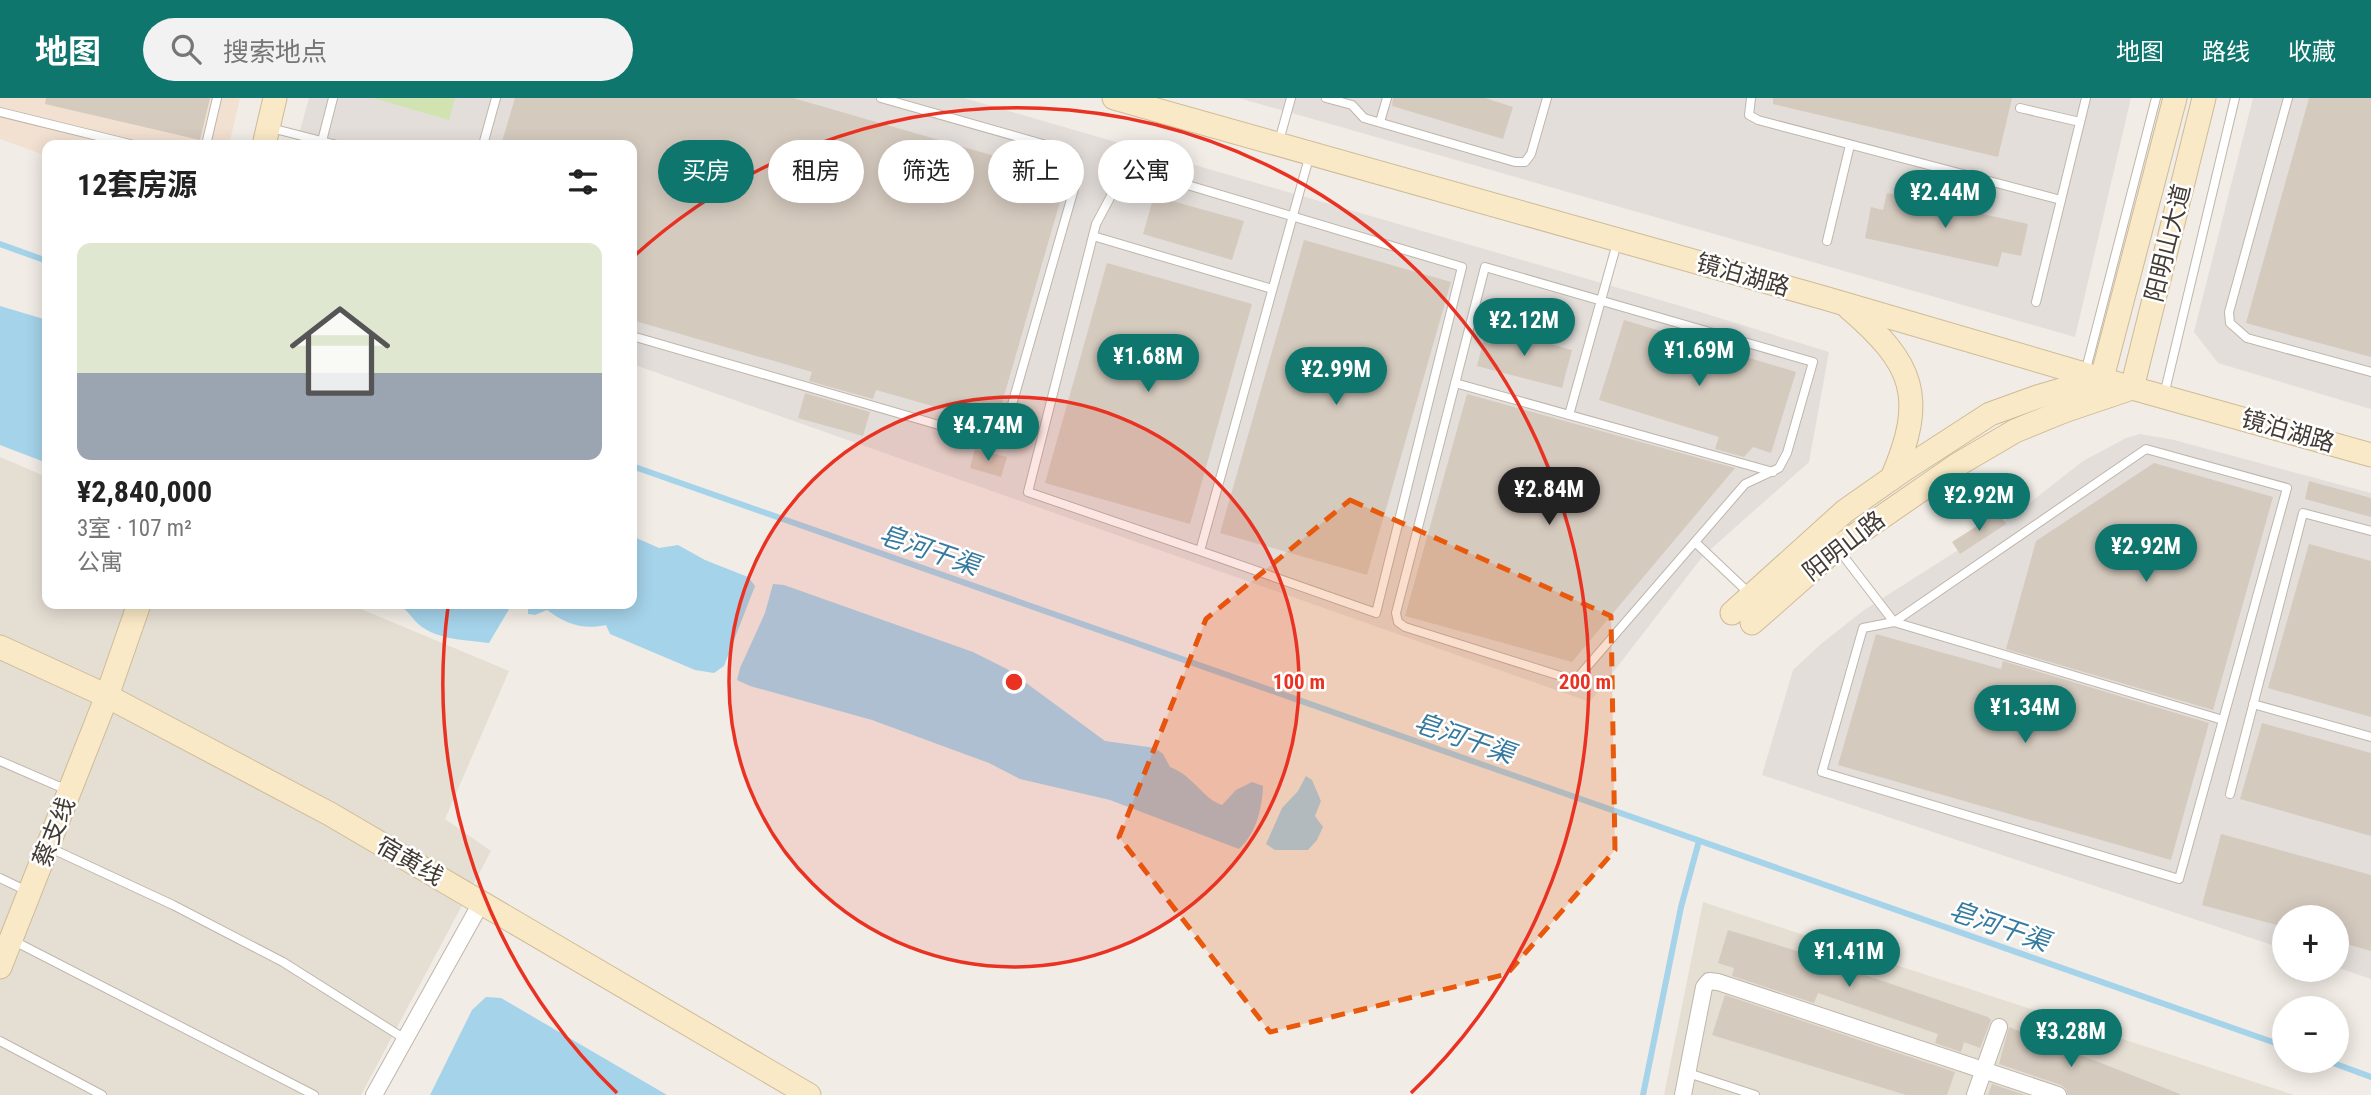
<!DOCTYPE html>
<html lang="zh">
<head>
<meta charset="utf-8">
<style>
	body { margin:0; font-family:"Roboto Condensed","Noto Sans SC",sans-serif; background:#f2f2f2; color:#222; height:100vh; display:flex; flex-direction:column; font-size:26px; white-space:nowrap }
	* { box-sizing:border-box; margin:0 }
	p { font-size:23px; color:#767676 }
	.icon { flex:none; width:38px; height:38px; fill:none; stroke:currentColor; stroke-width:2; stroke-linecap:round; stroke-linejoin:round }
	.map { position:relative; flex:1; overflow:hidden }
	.sheet { position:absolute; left:42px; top:42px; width:595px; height:469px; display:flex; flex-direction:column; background:#fff; border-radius:14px; box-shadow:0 4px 18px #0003 }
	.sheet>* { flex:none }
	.banner { position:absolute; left:658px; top:42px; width:665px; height:63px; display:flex; gap:14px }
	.controls { position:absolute; left:2272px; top:807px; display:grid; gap:14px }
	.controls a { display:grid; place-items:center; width:77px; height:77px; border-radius:50%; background:#fff; box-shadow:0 4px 18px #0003; font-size:35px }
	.price { position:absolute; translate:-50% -60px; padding:0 16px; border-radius:24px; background:#0f766e; color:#fff; font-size:23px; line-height:46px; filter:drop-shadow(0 2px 4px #0008) }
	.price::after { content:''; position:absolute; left:50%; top:42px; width:21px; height:16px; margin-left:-10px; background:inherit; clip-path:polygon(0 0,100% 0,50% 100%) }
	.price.selected { background:#222; color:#fff }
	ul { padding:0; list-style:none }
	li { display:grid; align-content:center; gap:14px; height:371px; padding:0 35px }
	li+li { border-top:2px solid #e0e0e0 }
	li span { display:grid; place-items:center; height:217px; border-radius:14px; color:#555 }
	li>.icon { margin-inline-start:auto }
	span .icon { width:126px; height:126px; fill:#fffc; stroke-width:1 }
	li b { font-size:30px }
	h2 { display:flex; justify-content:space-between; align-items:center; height:84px; padding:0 35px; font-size:30px }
	.chip { padding:0 24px; border-radius:32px; background:#fff; box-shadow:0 4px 18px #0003; font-size:24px; line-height:63px }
	.chip.selected { background:#0f766e; color:#fff }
	header { display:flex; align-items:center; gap:42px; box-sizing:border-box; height:98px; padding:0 35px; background:#0f766e; color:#fff }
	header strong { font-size:33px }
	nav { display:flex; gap:38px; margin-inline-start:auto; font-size:24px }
	.search { width:490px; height:63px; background:#f2f2f2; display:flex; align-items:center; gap:18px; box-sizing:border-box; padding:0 24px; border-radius:38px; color:#767676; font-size:26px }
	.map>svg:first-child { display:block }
	.residential { fill:#e5ded3 }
	.commercial { fill:#f2e1d1 }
	.industrial { fill:#e3deda }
	.green { fill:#d0e3b0 }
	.water { fill:#a5d3ea }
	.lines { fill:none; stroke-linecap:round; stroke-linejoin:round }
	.stream { stroke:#a5d3ea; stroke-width:6 }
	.building { fill:#d5cabe }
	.lane-casing { stroke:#bfb6ab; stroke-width:10 }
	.street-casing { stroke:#bfb6ab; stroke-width:18 }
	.secondary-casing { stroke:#cebb97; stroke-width:25 }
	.lane { stroke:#fff; stroke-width:8 }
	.street { stroke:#fff; stroke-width:16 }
	.secondary { stroke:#fae9c6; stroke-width:23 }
	.marked { fill:#e8590c; fill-opacity:0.2; stroke:#e8590c; stroke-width:5; stroke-dasharray:14 9; stroke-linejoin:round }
	.ring { fill:none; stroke:#ea3223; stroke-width:3.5 }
	.labels { text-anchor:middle; stroke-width:5; stroke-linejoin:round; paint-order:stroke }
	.street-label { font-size:24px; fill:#433c35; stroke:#fff }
	.water-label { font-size:26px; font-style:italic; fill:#357a9f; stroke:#fff }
	.centre { fill:#ea3223; stroke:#fff; stroke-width:3.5 }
	.ring-label { font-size:21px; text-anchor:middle; font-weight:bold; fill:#ea3223; stroke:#fff; stroke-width:5; stroke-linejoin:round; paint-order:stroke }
</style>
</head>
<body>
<header>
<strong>地图</strong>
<div class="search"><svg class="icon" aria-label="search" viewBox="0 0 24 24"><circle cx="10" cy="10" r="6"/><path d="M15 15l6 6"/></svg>搜索地点</div>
<nav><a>地图</a><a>路线</a><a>收藏</a></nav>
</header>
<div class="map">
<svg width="2371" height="997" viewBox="0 0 2371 997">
	<rect width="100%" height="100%" fill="#f1ece5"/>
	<g class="residential">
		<path d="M 0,359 L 47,379 L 47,506 L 349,506 L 509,573 L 445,721 L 491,753 L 361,997 L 0,997 Z"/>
		<path d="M 1703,804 L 2294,997 L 1664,997 Z"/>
	</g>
	<path class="commercial" d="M 0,0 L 240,0 L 229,47 L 47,47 L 47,58 L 0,41 Z"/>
	<g class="industrial">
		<path d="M 309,0 L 964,0 L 1684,209 L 1829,254 L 1809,364 L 1703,458 L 1590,604 L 632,266 L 632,47 L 296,47 Z"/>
		<path d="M 1239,0 L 2131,0 L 2075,239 Z"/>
		<path d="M 2253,0 L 2371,0 L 2371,311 L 2218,265 L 2194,234 Z"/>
		<path d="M 2140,336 L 2174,342 L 2371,395 L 2371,881 L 2336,869 L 2336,819 L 2284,819 L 2284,851 L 1762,677 L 1793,572 L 1821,546 L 1864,512 L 2018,414 L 2083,363 L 2126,340 Z"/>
	</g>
	<path class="green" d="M 373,0 L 455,0 L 449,22 Z"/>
	<g class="water">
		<path d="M 0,208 L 47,222 L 47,365 L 0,347 Z"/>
		<path d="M 632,438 L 659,450 L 678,447 L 705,462 L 748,479 L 755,488 L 724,568 L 714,575 L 695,572 L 610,536 L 606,527 C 583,532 566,526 547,512 L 535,517 L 528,516 L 528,506 L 632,506 Z"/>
		<path d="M 773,486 L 784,487 L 973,554 L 1007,571 L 1105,643 L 1155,650 L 1163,656 L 1170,669 C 1194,678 1202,700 1222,707 L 1236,692 L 1252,684 L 1263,688 C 1262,711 1256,736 1239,751 L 1110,702 L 1020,681 L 989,665 L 872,622 L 750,588 L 737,582 L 740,570 L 765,515 Z"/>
		<path d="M 397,506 L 512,506 L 489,545 C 467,542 440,542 422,529 C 411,521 410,513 397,506 Z"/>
		<path d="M 1306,678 L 1312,682 L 1321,703 L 1315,718 L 1323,729 L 1317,742 L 1308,752 L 1275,752 L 1266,746 L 1282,710 L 1298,693 Z"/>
		<path d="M 486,899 L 501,900 L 667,997 L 430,997 L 472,912 Z"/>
	</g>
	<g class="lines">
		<g class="stream">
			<path d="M 0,146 L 47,163"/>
			<path d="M 632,368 L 2284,948"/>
			<path d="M 2325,962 L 2371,979"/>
			<path d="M 1643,997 L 1681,809 L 1699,743"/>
		</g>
	</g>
	<g class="building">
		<path d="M 46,0 L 210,0 L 200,42 L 45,6 Z"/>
		<path d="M 515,0 L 793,0 L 1067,79 L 996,326 L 876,292 L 873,301 L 809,283 L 812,274 L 632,222 L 632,47 L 501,47 Z"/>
		<path d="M 1393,0 L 1485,0 L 1513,9 L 1503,41 L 1392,8 Z"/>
		<path d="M 1773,0 L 2012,0 L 1998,59 L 1773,6 Z"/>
		<path d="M 2309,0 L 2371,0 L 2371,259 L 2246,225 Z"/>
		<path d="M 1887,95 L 2028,126 L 2021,158 L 2002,154 L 1998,169 L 1865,140 L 1871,109 L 1883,112 Z"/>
		<path d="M 1154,98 L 1244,123 L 1232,162 L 1143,136 Z"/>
		<path d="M 1304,142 L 1451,184 L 1367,477 L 1220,435 Z"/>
		<path d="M 1107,165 L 1252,206 L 1190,426 L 1045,385 Z"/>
		<path d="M 1624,222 L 1796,274 L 1771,355 L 1753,349 L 1744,359 L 1715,351 L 1719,339 L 1599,302 Z"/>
		<path d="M 1487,229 L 1572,252 L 1562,290 L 1477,268 Z"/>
		<path d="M 805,295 L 870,314 L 863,338 L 798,320 Z"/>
		<path d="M 1467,296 L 1735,370 L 1572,564 L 1405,518 Z"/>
		<path d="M 975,351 L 1007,359 L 1001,379 L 970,370 Z"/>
		<path d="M 2154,365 L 2273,399 L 2213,612 L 2006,551 L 2036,443 Z"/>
		<path d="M 2309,383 L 2371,400 L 2371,419 L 2305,401 Z"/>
		<path d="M 1999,414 L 2006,426 L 1960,456 L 1952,444 Z"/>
		<path d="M 2309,446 L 2371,463 L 2371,619 L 2268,590 Z"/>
		<path d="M 1876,536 L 2001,571 L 2003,563 L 2209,625 L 2171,762 L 1838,667 Z"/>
		<path d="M 2262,625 L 2371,655 L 2371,738 L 2240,701 Z"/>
		<path d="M 2221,736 L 2371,777 L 2371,853 L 2336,843 L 2336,819 L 2284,819 L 2284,829 L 2202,807 Z"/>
		<path d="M 1728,832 L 1827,862 L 1827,864 L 1988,919 L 1991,922 L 1980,950 L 1964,944 L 1961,954 L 1935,945 L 1938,936 L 1818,895 L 1814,905 L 1732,878 L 1734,870 L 1718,865 Z"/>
		<path d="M 1725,897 L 1955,974 L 1947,997 L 1906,997 L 1712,937 Z"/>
		<path d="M 2009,929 L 2180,996 L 2180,997 L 2068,997 L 2066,991 L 2061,987 L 1999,966 Z"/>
		<path d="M 1992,986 L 2025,997 L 1988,997 Z"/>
	</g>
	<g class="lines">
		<defs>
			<g id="lane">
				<path d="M 1326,0 L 1352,7 L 1364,20 L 1515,64 L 1525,64 L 1531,56 L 1547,0"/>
				<path d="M 1751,0 L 1749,17 L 1758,22 L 2061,102"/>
				<path d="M 2288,0 L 2229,214 L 2230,225 L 2247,240 L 2371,274"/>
				<path d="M 2020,10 L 2080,24"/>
				<path d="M 0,14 L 134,47"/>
				<path d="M 1380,24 L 1387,0"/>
				<path d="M 271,30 L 337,47"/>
				<path d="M 1279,43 L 1291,0"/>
				<path d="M 206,47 L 217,0"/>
				<path d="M 321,47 L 333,0"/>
				<path d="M 483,47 L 496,0"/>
				<path d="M 1093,138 L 1272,191"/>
				<path d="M 1827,143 L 1850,47"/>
				<path d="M 1485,169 L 1813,264 L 1787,355 L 1779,370 L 1745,386 L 1579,578 L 1570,581 L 1405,529 L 1398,524 L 1396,515 Z"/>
				<path d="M 2036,204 L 2086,0"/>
				<path d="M 632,238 L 1001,345 L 1078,77 L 1077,62 L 1071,54 L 881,0"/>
				<path d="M 2085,275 L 2156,0"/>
				<path d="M 1455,285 L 1773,374"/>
				<path d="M 2164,297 L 2235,0"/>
				<path d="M 1569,317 L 1617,145"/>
				<path d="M 1695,444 L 1751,497"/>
				<path d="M 1838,451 L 1894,524 L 2223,622 L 2287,390 L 2146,351 L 1894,524 L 1863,530 L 1822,674 L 2179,781 L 2223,622"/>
				<path d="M 1200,453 L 1028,394 L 1096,126 L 1120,81 L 1130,74 L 1144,74 L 1462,169 L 1376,515 L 1200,453 L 1310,56"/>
				<path d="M 2253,606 L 2371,639"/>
				<path d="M 0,663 L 67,692"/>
				<path d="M 2230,696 L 2303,415 L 2371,433"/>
				<path d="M 48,749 L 173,807 L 283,864 L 405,941"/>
				<path d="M 0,780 L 27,793"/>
				<path d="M 14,843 L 314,997"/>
				<path d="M 0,943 L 102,997"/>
				<path d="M 1688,975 L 1755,997"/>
			</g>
			<g id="street">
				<path d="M 374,997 L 481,805"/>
				<path d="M 1683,997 L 1704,889 L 1709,883 L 1718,884 L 2058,997"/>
				<path d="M 1975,997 L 1999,929"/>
			</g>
			<g id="secondary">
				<path d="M 1114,0 L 1821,199 L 2132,290 L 2371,357"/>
				<path d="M 264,47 L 275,0"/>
				<path d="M 1849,210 C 1914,266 1927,299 1892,380"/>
				<path d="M 2102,280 L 2175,0"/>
				<path d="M 1732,515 L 1845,413 L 1905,371 L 1990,316 L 2037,299 L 2102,280"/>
				<path d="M 1752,525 L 1837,450 L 1957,367 L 2015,333 L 2064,313 L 2132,290 L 2204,0"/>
				<path d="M 0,549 L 107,598 L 330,716 L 809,997"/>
				<path d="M 0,869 L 107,598 L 139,506"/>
			</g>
		</defs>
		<use href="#lane" class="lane-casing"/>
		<use href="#street" class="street-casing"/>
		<use href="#secondary" class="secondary-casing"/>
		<use href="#lane" class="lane"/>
		<use href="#street" class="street"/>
		<use href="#secondary" class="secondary"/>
	</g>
	<path class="marked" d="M 1350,402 L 1611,518 L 1615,752 L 1507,876 L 1270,934 L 1119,739 L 1206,521 Z"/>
	<circle cx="1014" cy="584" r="285" fill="#ea3223" fill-opacity=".12"/>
	<g class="ring">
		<circle cx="1014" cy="584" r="285"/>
		<path d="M617 995A571 571 0 0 1 448 509M632 160A571 571 0 0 1 1411 995"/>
	</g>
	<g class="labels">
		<g class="street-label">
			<text transform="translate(2168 145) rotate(-76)" y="8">阳明山大道</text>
			<text transform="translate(1743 177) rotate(16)" y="8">镜泊湖路</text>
			<text transform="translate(2288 333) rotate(16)" y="8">镜泊湖路</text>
			<text transform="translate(1844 448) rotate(-38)" y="8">阳明山路</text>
			<text transform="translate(54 734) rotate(-68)" y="8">蔡支线</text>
			<text transform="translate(410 763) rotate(30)" y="8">宿黄线</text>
		</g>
		<g class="water-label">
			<text transform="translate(929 452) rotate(19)" y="9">皂河干渠</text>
			<text transform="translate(1464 640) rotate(19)" y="9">皂河干渠</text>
			<text transform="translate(1999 828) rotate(19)" y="9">皂河干渠</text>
		</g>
	</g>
	<circle cx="1014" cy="584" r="10" class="centre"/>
	<g class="ring-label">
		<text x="1299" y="591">100 m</text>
		<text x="1585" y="591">200 m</text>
	</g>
</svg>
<div class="controls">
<a>+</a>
<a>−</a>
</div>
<b class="price" style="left:1945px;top:132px">¥2.44M</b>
<b class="price" style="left:1524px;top:260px">¥2.12M</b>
<b class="price" style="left:1699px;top:290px">¥1.69M</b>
<b class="price" style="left:1148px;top:296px">¥1.68M</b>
<b class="price" style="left:1336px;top:309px">¥2.99M</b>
<b class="price" style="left:988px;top:365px">¥4.74M</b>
<b class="price selected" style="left:1549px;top:429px">¥2.84M</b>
<b class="price" style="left:1979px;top:435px">¥2.92M</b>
<b class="price" style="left:2146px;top:486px">¥2.92M</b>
<b class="price" style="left:2025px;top:647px">¥1.34M</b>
<b class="price" style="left:1849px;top:891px">¥1.41M</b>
<b class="price" style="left:2071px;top:971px">¥3.28M</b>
<div class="banner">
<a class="chip selected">买房</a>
<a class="chip">租房</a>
<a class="chip">筛选</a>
<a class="chip">新上</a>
<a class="chip">公寓</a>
</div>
<section class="sheet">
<h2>12套房源<svg class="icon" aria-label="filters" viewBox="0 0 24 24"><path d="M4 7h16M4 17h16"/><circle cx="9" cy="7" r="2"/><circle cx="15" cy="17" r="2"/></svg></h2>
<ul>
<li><span style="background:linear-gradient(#dfe7d0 60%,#9aa5b1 0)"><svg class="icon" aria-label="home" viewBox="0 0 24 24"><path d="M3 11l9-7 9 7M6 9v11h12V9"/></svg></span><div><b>¥2,840,000</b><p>3室 · 107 m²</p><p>公寓</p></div></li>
</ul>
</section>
</div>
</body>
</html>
